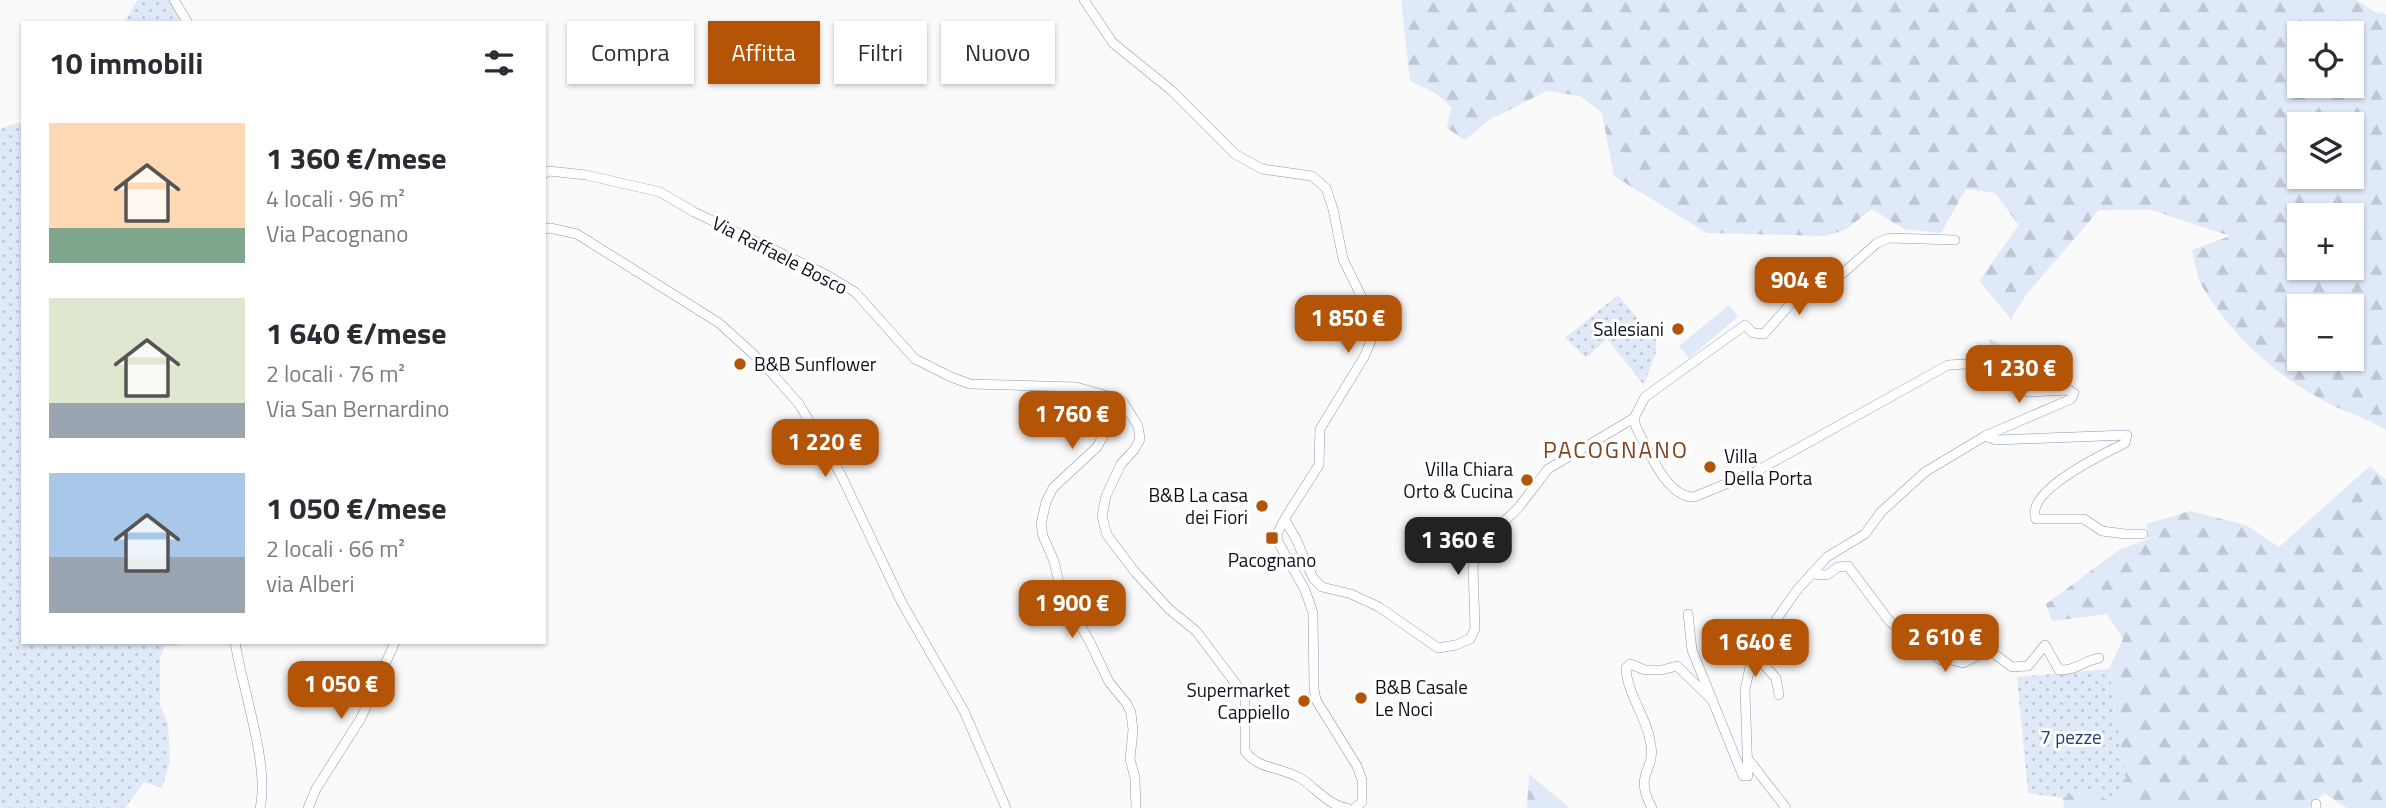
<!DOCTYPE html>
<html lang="it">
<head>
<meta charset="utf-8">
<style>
	body { margin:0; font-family:"Titillium Web",sans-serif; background:#f2f2f3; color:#2b2b33; height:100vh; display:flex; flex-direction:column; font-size:26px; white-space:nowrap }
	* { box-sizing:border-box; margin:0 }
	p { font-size:23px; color:#7c7c81 }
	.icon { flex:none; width:38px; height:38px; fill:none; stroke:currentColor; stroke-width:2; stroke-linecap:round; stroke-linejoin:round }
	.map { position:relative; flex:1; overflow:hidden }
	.panel { position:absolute; left:21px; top:21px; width:525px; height:623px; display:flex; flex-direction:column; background:#fff; border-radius:0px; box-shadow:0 2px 5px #0004 }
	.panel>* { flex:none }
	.banner { position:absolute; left:567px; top:21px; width:665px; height:63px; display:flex; gap:14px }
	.buttons { position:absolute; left:2287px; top:21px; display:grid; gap:14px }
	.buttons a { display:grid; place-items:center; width:77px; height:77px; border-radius:0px; background:#fff; box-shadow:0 2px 5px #0004; font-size:35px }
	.price { position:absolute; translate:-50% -60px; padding:0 16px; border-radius:14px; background:#b35406; color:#fff; font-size:23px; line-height:46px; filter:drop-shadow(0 2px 4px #0008) }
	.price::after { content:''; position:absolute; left:50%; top:42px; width:21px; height:16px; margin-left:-10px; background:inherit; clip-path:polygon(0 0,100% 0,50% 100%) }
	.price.selected { background:#222; color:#fff }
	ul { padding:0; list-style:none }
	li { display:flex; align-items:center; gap:21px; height:175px; padding:0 28px }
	li span { display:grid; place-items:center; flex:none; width:196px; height:140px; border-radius:0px; color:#555 }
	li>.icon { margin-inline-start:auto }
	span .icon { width:84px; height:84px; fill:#fffc; stroke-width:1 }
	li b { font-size:30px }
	h2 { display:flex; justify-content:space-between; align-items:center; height:84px; padding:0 28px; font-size:30px }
	.tag { padding:0 24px; border-radius:0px; background:#fff; box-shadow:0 2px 5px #0004; font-size:24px; line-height:63px }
	.tag.selected { background:#b35406; color:#fff }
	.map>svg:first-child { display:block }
	.grass { fill:url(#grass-dots) }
	.forest { fill:url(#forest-firs); fill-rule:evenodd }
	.garden { fill:#e0e9f8 }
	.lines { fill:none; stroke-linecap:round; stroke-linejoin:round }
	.minor-casing { stroke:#8899b7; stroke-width:10 }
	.minor { stroke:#fff; stroke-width:9 }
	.poi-dot { fill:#b35406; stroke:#fff; stroke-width:2.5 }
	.labels { text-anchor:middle; stroke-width:6; stroke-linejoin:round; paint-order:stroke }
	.street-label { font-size:19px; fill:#0b111c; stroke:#fff }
	.poi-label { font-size:19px; fill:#0b111c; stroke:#fff; text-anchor:end }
	.park-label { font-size:19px; fill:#184081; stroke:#fff }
	.quarter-label { font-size:23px; letter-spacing:2px; fill:#81431b; stroke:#fff }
</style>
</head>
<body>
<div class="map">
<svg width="2386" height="808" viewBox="0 0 2386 808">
	<defs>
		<pattern id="grass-dots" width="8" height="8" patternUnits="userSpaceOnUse" patternTransform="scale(1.75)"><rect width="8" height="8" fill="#e0e9f8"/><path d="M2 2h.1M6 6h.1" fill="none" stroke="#bfc7d4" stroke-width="1.8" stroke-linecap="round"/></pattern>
		<pattern id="forest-firs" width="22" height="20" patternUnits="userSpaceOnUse" patternTransform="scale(1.75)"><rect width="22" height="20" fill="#e0e9f8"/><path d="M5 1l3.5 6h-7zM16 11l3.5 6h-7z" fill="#bfc7d4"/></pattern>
	</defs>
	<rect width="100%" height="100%" fill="#fafafa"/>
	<g class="grass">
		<path d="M 137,0 L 170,0 L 183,23 L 124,23 Z"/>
		<path d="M 16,123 L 23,124 L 23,642 L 178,642 L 177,646 L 165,646 L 160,657 L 160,705 L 168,724 L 170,761 L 162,788 L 144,782 L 125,808 L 0,808 L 0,129 Z"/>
		<path d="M 1618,295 L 1656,340 L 1656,352 L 1644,385 L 1607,339 L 1586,358 L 1565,338 Z"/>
		<path d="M 1989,339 L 2039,363 L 2057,386 L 2028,389 L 1981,367 L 1988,359 Z"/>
		<path d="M 2109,669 L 2127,785 L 2113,804 L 2089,789 L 2063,798 L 2028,793 L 2017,677 Z"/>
	</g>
	<g class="forest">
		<path d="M 1401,0 L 2356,0 L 2375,12 L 2386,14 L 2386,430 C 2369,419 2350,414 2332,405 C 2279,379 2232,337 2202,286 C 2196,276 2195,261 2192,250 L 2230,236 L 2152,210 L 2099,210 L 2026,295 L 2011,319 L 1979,281 L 2019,225 L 1995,193 L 1966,189 L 1941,233 L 1904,229 L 1872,209 L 1845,230 L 1825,236 L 1707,233 L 1614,176 L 1602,113 L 1580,96 L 1547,91 L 1489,120 L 1465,140 L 1447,128 L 1451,107 L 1437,94 L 1410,81 ZM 2300,33 L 2352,33 L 2352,86 L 2300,86 ZM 2300,124 L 2352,124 L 2352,177 L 2300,177 ZM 2300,215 L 2352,215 L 2352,268 L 2300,268 ZM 2300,306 L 2352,306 L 2352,359 L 2300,359 Z"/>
		<path d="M 2370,466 L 2386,480 L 2386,808 L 2347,808 L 2324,793 L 2309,808 L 2064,808 L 2063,798 L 2089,789 L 2113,804 L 2127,786 L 2109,669 L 2123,639 L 2107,614 L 2052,621 L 2046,604 L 2119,550 L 2148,539 L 2147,524 L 2190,511 L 2246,525 L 2279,547 Z"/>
		<path d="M 1529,774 L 1570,808 L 1527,808 Z"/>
	</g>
	<path class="garden" d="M 1729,305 L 1738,317 L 1689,358 L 1679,346 Z"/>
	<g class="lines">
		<defs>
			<g id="minor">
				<path d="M 174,0 L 188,23"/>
				<path d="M 1084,0 L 1113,43 L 1171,90 L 1235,154 L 1262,169 L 1312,176 L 1326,188 L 1333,209 L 1343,259 L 1366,306 L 1371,327 L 1371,341 L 1364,357 L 1320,429 L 1319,465 L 1287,515 L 1278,532 L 1277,540 L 1305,590 L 1313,613 L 1314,689 L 1316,700 L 1357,766 L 1362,780 L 1362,802 L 1355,808"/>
				<path d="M 544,174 L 549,171 L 586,175 L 660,192 L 694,212 L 827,275 L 855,292 L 915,359 L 951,377 L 970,384 L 1076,387 L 1112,397 L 1123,402 L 1138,426 L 1140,439 L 1134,450 L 1121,464 L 1106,496 L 1102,516 L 1107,535 L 1135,572 L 1169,609 L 1196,631 L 1245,696 L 1245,751 C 1257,769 1281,767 1300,778 C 1315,787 1329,806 1347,808"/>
				<path d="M 544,229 L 550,228 L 577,234 L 719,323 L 762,362 L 799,404 L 841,475 L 902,603 L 964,711 L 1006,808"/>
				<path d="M 1634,418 L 1636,427 C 1648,449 1666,497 1694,497 L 1755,472 L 1948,365 L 1966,364 L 2028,392 L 2069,390 L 2074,393 L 2071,399 L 1985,436 L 1925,472 L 1881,512 L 1865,534 L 1827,557 L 1797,590 L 1753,653 L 1745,690 L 1748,776 L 1743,776 L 1692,650 L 1688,614"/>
				<path d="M 1107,426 L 1110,399 L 1112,397"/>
				<path d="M 1106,431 L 1097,447 L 1053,488 L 1046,502 L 1041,524 L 1043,536 L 1054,561 L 1059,583 L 1072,612 L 1090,642 L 1109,682 L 1127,704 L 1131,713 L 1133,730 L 1130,759 L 1135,778 L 1136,808"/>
				<path d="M 1985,436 L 1996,440 L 2127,435 L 2125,443 C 2105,453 2024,491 2036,519 L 2084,519 L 2102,531 L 2125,534 L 2143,534"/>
				<path d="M 1285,520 L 1296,539 L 1313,578 L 1322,587 L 1351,594 L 1379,607 L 1438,648 L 1456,645 L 1470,639 L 1475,629 L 1473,566 L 1478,547 L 1519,507 L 1548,469 L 1634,418 L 1645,397 L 1745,325 L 1753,333 L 1764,334 L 1814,277 L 1842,274 L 1877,243 L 1889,238 L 1955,240"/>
				<path d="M 1811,574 L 1827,575 L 1838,567 L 1848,566 L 1890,622 L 1941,660 L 1948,659 L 1963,663 L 1989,650 L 2012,667 L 2028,666 L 2045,645 L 2059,670 C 2075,671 2084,661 2099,658"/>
				<path d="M 235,642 C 242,688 270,766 260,808"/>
				<path d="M 1753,653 L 1776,678 L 1779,695"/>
				<path d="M 1748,759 L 1786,808"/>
				<path d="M 2316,804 L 2316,808"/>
				<path d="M 308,808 L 316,789 L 361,718 L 395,642"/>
				<path d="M 1652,808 C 1633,773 1655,772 1651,746 C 1648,718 1627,695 1626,668 L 1630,664 L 1645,670 L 1662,670 L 1677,666 L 1711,699"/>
			</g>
		</defs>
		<use href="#minor" class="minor-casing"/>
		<use href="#minor" class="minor"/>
	</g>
	<g class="poi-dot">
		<circle cx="1678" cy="329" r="7"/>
		<circle cx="740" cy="364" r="7"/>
		<circle cx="1710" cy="467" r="7"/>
		<circle cx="1527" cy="480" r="7"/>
		<circle cx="1262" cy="506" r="7"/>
		<rect x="1265" y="531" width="14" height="14" rx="3.5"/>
		<circle cx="1361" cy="698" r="7"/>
		<circle cx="1304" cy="701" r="7"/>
	</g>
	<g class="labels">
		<g class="street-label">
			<text transform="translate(780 255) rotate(27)" y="7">Via Raffaele Bosco</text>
		</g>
		<g class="poi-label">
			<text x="1664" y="336">Salesiani</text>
			<text x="754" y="371" text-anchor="start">B&amp;B Sunflower</text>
			<text x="1724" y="463" text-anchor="start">Villa<tspan x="1724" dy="22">Della Porta</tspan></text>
			<text x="1513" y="476">Villa Chiara<tspan x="1513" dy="22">Orto &amp; Cucina</tspan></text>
			<text x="1248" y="502">B&amp;B La casa<tspan x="1248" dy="22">dei Fiori</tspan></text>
			<text x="1272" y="567" text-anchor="middle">Pacognano</text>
			<text x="1375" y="694" text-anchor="start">B&amp;B Casale<tspan x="1375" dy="22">Le Noci</tspan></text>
			<text x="1290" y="697">Supermarket<tspan x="1290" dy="22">Cappiello</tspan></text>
		</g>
		<g class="park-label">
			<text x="2071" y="744">7 pezze</text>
		</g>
		<g class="quarter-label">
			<text x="1616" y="458">PACOGNANO</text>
		</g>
	</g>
</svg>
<div class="buttons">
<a><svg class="icon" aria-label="locate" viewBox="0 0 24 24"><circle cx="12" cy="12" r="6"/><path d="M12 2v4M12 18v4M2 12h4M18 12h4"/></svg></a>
<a><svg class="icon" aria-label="layers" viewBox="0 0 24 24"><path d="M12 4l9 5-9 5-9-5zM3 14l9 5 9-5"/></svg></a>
<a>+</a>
<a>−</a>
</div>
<b class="price" style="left:1799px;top:317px">904 €</b>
<b class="price" style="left:1348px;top:355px">1 850 €</b>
<b class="price" style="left:2019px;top:405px">1 230 €</b>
<b class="price" style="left:1072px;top:451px">1 760 €</b>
<b class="price" style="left:825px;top:479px">1 220 €</b>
<b class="price selected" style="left:1458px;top:577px">1 360 €</b>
<b class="price" style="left:1072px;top:640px">1 900 €</b>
<b class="price" style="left:1945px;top:674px">2 610 €</b>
<b class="price" style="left:1755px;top:679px">1 640 €</b>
<b class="price" style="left:341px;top:721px">1 050 €</b>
<div class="banner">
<a class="tag">Compra</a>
<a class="tag selected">Affitta</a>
<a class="tag">Filtri</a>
<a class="tag">Nuovo</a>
</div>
<section class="panel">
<h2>10 immobili<svg class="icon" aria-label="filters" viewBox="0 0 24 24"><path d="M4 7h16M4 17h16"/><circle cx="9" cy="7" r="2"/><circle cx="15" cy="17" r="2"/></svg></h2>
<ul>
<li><span style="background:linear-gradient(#ffd9b3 75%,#7fa58c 0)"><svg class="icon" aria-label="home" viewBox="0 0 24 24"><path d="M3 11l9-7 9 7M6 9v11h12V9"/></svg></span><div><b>1 360 €/mese</b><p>4 locali · 96 m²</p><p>Via Pacognano</p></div></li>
<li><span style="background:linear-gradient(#dfe7d0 75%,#9aa5b1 0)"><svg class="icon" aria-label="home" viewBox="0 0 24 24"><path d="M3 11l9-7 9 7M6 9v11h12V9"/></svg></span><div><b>1 640 €/mese</b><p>2 locali · 76 m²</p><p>Via San Bernardino</p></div></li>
<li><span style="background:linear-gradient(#a9c7e8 60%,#9aa5b1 0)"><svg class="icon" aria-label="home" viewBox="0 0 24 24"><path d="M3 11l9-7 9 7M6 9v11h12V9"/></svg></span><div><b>1 050 €/mese</b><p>2 locali · 66 m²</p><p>via Alberi</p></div></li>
</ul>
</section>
</div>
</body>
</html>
